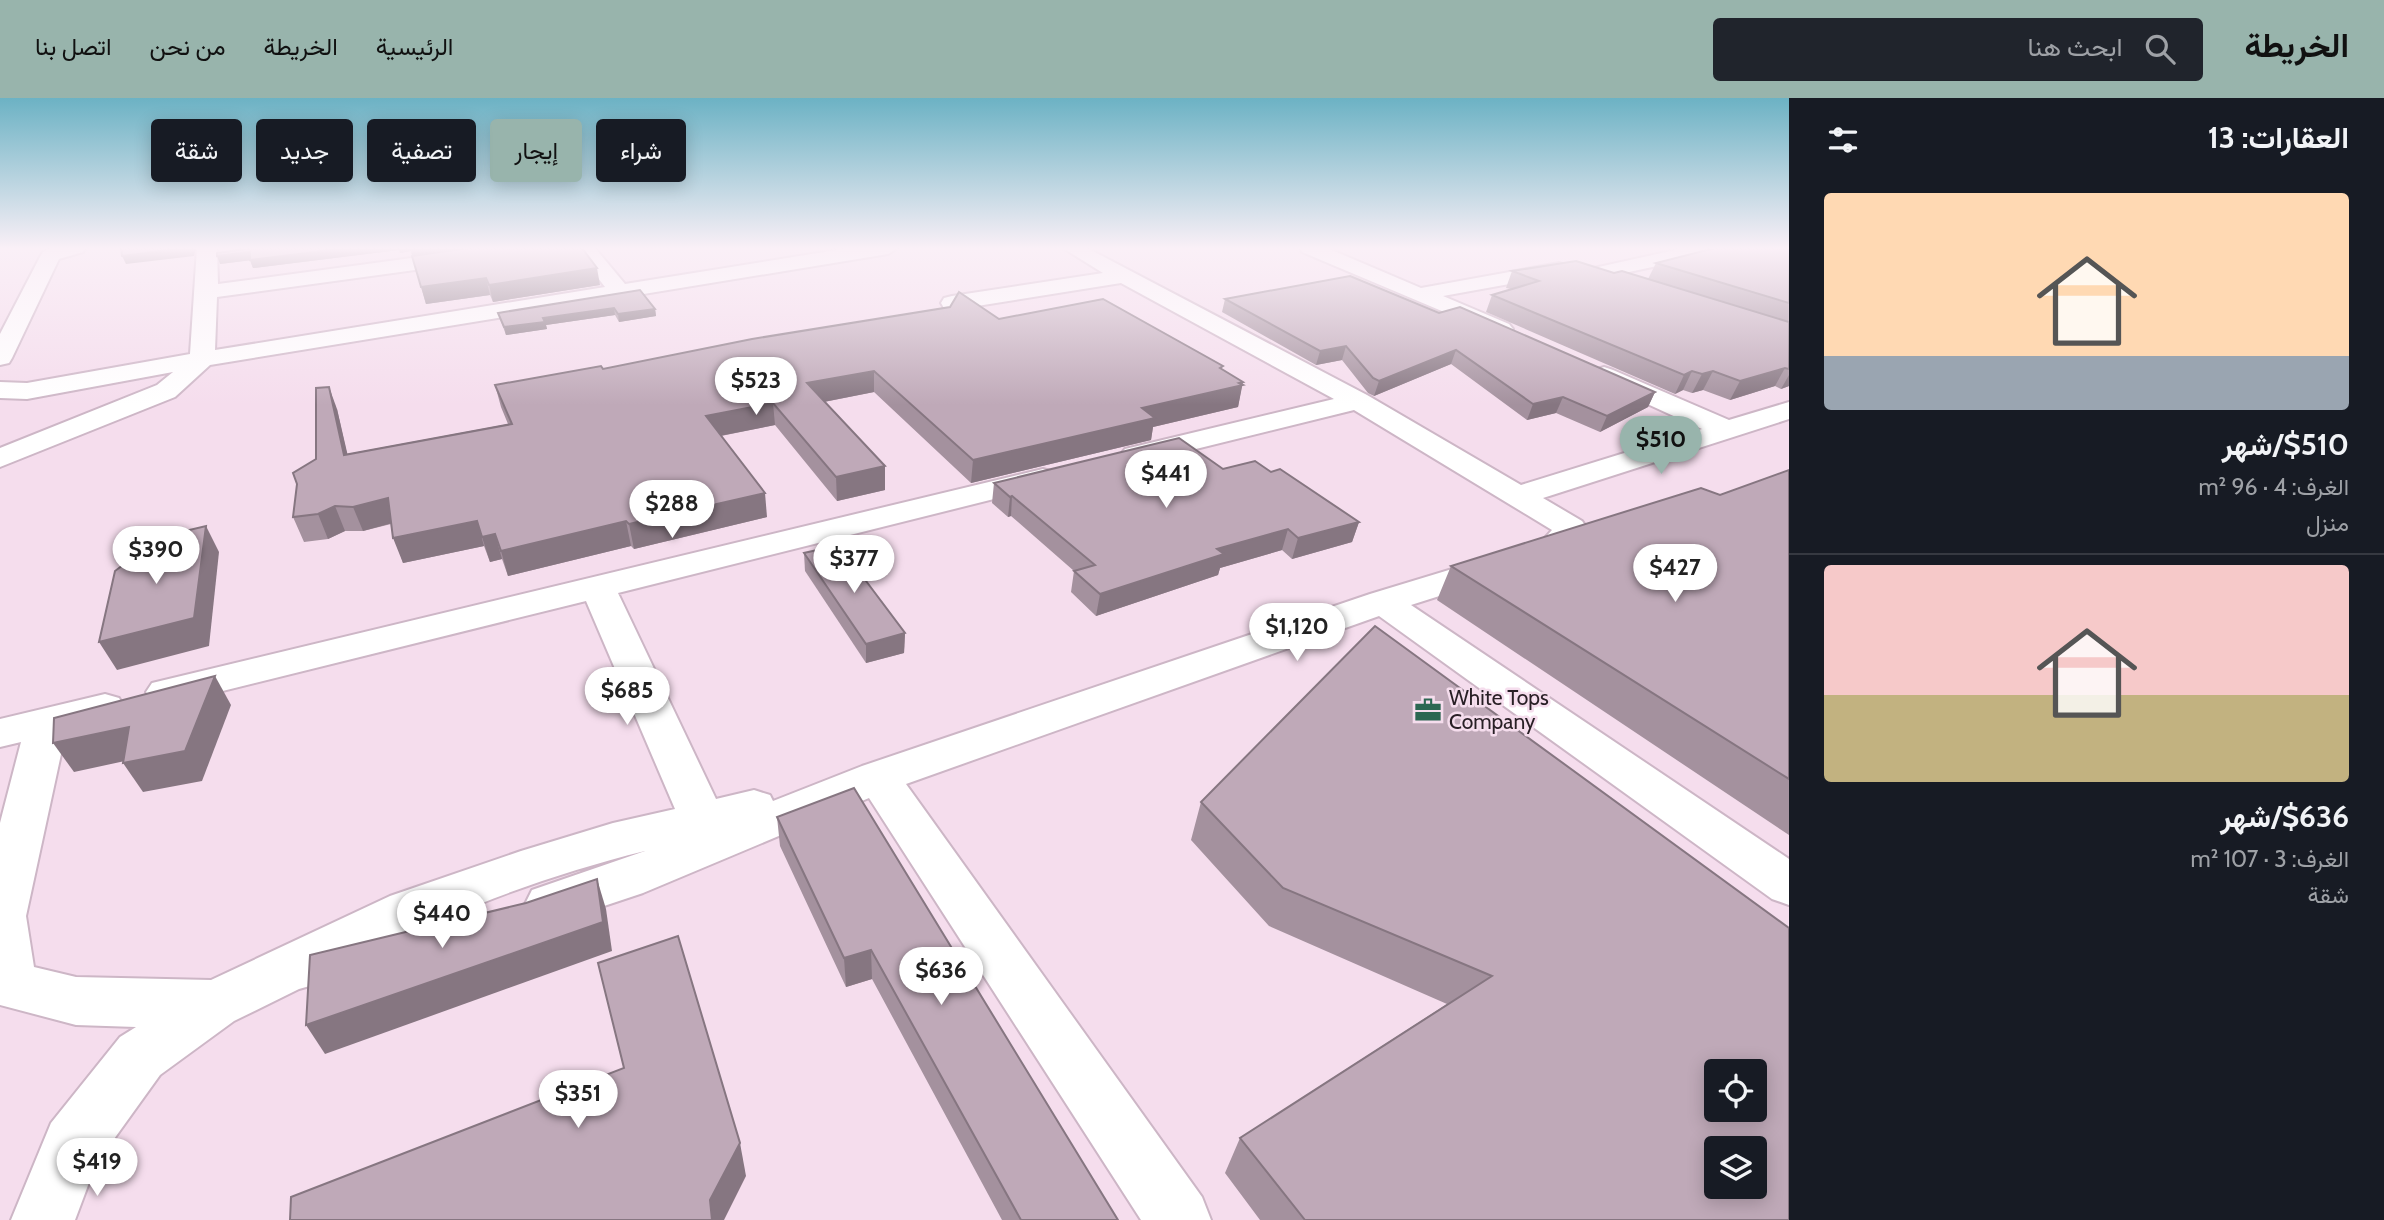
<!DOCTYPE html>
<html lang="ar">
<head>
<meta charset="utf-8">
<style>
	body { margin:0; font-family:Cabin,Vazirmatn,sans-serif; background:#20242c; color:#f1f3f6; direction:rtl; height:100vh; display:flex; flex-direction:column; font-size:26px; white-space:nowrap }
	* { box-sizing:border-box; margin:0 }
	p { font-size:23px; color:#9ea1a6 }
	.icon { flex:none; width:38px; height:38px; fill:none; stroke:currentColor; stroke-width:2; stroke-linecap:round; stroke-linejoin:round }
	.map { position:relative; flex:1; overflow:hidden; direction:ltr }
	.details { display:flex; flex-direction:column; background:#171b24; width:595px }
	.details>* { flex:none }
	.hud { position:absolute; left:21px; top:21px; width:665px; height:63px; direction:rtl; display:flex; gap:14px }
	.fabs { position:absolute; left:1704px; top:961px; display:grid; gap:14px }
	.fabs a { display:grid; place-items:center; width:63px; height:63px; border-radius:7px; background:#171b24; box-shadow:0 4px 18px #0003; font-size:35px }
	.price { position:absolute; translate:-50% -60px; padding:0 16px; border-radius:24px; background:#fff; color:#222; font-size:23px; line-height:46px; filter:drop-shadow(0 2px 4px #0008) }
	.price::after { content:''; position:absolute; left:50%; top:42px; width:21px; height:16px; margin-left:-10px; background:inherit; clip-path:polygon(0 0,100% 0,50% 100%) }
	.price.active { background:#98b4ac; color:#111 }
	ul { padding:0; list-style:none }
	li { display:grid; align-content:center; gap:14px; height:371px; padding:0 35px }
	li+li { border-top:2px solid #363941 }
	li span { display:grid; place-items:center; height:217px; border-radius:7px; color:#555 }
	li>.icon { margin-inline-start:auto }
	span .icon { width:126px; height:126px; fill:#fffc; stroke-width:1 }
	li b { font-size:30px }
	h2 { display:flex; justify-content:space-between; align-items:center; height:84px; padding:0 35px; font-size:30px }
	.tag { padding:0 24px; border-radius:7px; background:#171b24; box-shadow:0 4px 18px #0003; font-size:24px; line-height:63px }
	.tag.active { background:#98b4ac; color:#111 }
	header { display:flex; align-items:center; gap:42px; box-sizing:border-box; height:98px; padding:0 35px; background:#98b4ac; color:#111 }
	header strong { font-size:33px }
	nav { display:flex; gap:38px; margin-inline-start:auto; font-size:24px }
	.search { width:490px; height:63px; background:#20242c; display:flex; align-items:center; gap:18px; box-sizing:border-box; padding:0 24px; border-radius:7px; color:#9ea1a6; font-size:26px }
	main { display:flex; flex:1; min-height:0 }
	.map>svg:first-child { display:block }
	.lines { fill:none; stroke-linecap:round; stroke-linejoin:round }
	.minor-casing { stroke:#cdb6c6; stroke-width:4 }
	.minor { fill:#fff; fill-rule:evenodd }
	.wall { fill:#a4919e }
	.shaded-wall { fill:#867681 }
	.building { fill:#bfa9b8; stroke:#867681; stroke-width:2; fill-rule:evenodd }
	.labels { text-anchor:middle; stroke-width:5; stroke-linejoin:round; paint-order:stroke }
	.poi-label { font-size:21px; fill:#281f25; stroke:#f5dded; text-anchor:start }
</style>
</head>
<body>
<header>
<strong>الخريطة</strong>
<div class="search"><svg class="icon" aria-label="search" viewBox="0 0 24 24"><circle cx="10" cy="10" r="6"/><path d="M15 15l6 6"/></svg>ابحث هنا</div>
<nav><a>الرئيسية</a><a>الخريطة</a><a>من نحن</a><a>اتصل بنا</a></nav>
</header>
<main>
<section class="details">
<h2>العقارات: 13<svg class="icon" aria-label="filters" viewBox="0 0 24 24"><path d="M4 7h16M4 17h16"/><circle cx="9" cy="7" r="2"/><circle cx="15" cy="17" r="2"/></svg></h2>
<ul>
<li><span style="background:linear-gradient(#ffd9b3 75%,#9aa5b1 0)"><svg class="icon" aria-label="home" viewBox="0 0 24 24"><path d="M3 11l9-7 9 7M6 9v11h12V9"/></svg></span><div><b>$510/شهر</b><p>الغرف: 4 · 96 m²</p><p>منزل</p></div></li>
<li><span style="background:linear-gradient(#f6c9c9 60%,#c2b280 0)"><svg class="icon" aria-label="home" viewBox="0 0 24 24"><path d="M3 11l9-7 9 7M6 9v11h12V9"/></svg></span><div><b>$636/شهر</b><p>الغرف: 3 · 107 m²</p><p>شقة</p></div></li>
</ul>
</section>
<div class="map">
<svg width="1789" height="1122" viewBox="0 0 1789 1122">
	<rect width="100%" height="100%" fill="#f5dded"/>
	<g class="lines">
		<defs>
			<g id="minor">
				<path d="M 53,150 L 85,150 L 83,154 L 59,161 L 12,260 L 9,265 L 0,267 L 0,236 L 41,157 L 44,153 Z"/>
				<path d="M 197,150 L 217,150 L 218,186 L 486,150 L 541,150 L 532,156 L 217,199 L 215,252 L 605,189 L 575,150 L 595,150 L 625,186 L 849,150 L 897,150 L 888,156 L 210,267 L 175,299 L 0,369 L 0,350 L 157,287 L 173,274 L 27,301 L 0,300 L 0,284 L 27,285 L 190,256 Z"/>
				<path d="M 1063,150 L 1087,150 L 1367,297 L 1521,387 L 1702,331 L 1595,282 L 1591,277 L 1595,272 L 1604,269 L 1613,272 L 1729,322 L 1789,304 L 1789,321 L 1543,400 L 1582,423 L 1587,430 L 1565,458 L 1411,507 L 1789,761 L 1789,807 L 1772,801 L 1379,518 L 906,686 L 1202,1099 L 1211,1122 L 1141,1122 L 869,700 L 643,795 L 550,826 L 532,820 L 525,806 L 532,792 L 645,753 C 556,775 465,808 383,849 L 385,853 L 377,869 L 299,891 L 234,923 L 160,977 L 96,1066 L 75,1122 L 11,1122 L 51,1025 L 120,939 L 136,929 L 76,927 L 0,907 L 0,725 L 21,644 L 0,649 L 0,621 L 105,596 L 119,600 L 125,610 L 119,620 L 66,633 L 26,818 L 34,869 L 76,879 L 211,882 L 390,798 L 521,753 L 613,725 L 675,711 L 586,503 L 166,607 L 152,603 L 146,594 L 152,585 L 1043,371 L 1054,374 L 1058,380 L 1054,386 L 618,495 L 716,701 L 754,692 L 770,697 L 773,703 L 862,668 L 1370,496 L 1541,444 L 1552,432 L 1354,312 L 1135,366 L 1125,363 L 1120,357 L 1125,351 L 1334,301 L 1121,185 L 952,212 L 944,210 L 941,205 L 944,200 L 952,198 L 1103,175 Z"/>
				<path d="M 1300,150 L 1327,150 L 1421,190 L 1559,165 L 1566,167 L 1569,171 L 1566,175 L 1559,177 L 1443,198 L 1509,226 L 1513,231 L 1509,236 L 1501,238 L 1302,154 Z"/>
				<path d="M 1684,150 L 1722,150 L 1713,156 L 1601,180 L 1594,178 L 1591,174 L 1594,170 Z"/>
			</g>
		</defs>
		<use href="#minor" class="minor-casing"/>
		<use href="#minor" class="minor"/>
	</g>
	<g class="wall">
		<path d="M 251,150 L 509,150 L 600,187 L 493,204 L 490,197 L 426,206 L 411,153 L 400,155 L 399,152 L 253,170 L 250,162 L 220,166 Z"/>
		<path d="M 1789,150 L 1789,288 L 1781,291 L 1775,288 L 1730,302 L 1703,292 L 1692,295 L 1683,292 L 1675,296 L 1486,214 L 1492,197 L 1511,191 L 1506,190 L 1512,173 L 1614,175 L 1648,181 L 1656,165 Z"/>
		<path d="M 640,192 L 655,211 L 656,218 L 619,224 L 615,217 L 546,227 L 547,231 L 506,237 L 498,215 Z"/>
		<path d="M 1225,201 L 1439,215 L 1655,294 L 1648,309 L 1600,334 L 1556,315 L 1527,322 L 1451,266 L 1374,298 L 1368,295 L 1342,262 L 1316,267 L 1222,214 Z"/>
		<path d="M 999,221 L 1222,271 L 1242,287 L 1238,309 L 1153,329 L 1151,342 L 971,385 L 874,294 L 824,304 L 885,392 L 837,403 L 775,327 L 721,338 L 767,419 L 634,451 L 631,448 L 508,478 L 502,461 L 490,464 L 484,448 L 403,465 L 391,426 L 363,433 L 345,433 L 328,441 L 304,444 L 293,419 L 337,311 L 347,356 L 508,326 L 501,309 L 495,287 L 603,271 Z"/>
		<path d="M 1223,371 L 1271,374 L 1359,424 L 1352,444 L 1292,461 L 1282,452 L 1220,470 L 1218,477 L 1096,518 L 1071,494 L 1074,473 L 1011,418 L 1008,419 L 992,405 L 994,385 Z"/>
		<path d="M 1789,372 L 1789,737 L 1437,502 L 1451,468 L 1720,397 Z"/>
		<path d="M 804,455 L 905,535 L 904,555 L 866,565 L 805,473 Z"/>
		<path d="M 1375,528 L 1789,1122 L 1260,1122 L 1225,1075 L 1240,1040 L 1447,906 L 1269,828 L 1191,742 L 1201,704 Z"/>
		<path d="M 777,719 L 1118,1122 L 1002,1122 L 872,881 L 846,889 L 780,748 Z"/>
	</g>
	<g class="shaded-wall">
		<path d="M 187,150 L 196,150 L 194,158 L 126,166 L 122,158 Z"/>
		<path d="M 348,150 L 398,150 L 399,152 L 253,170 L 250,162 Z"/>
		<path d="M 399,150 L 410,150 L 411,153 L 400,155 Z"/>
		<path d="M 410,150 L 469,150 L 412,157 Z"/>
		<path d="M 250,154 L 253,162 L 220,166 L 217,158 Z"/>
		<path d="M 597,170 L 600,187 L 493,204 L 489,187 Z"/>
		<path d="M 486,180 L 490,197 L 426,206 L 421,189 Z"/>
		<path d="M 614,210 L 615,217 L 546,227 L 547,231 L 506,237 L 504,229 L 543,220 Z"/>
		<path d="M 655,211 L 656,218 L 619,224 L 618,216 Z"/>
		<path d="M 1346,248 L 1342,262 L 1316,267 L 1320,253 Z"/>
		<path d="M 1456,252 L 1451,266 L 1374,298 L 1379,283 Z"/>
		<path d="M 1785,270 L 1775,288 L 1730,302 L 1740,283 Z"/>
		<path d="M 874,273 L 874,294 L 808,307 L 807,285 Z"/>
		<path d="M 1692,273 L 1683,292 L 1675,296 L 1684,277 Z"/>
		<path d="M 1713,273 L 1703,292 L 1692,295 L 1702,276 Z"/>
		<path d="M 1789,277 L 1789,288 L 1781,291 Z"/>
		<path d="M 1243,284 L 1238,309 L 1153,329 L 1151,342 L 971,385 L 973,362 L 1142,310 Z"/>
		<path d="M 329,289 L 337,311 L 353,380 L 344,357 Z"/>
		<path d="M 1655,294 L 1648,309 L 1600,334 L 1607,318 Z"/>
		<path d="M 1563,299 L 1556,315 L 1527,322 L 1533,306 Z"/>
		<path d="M 773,305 L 775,327 L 709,340 L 706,318 Z"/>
		<path d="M 885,368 L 885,392 L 837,403 L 836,379 Z"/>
		<path d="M 765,395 L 767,419 L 634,451 L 629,426 Z"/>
		<path d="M 1012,398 L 1011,418 L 1008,419 L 1010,399 Z"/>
		<path d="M 388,400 L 396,424 L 363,433 L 353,409 Z"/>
		<path d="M 335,408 L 345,433 L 328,441 L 318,416 Z"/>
		<path d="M 477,423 L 484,448 L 403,465 L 393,440 Z"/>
		<path d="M 626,423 L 631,448 L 508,478 L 501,453 Z"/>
		<path d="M 1359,424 L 1352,444 L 1292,461 L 1298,440 Z"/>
		<path d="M 206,428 L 219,454 L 209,548 L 117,572 L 99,544 Z"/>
		<path d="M 1288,431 L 1282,452 L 1220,470 L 1218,477 L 1096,518 L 1100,496 L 1217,451 Z"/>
		<path d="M 495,436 L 502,461 L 490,464 L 482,439 Z"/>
		<path d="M 905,535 L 904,555 L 866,565 L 866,546 Z"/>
		<path d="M 215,578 L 231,607 L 202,683 L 143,694 L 123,665 Z"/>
		<path d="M 129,629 L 148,658 L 74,674 L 53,645 Z"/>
		<path d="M 597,781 L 606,811 L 612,853 L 325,956 L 306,927 Z"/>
		<path d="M 871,852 L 872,881 L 846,889 L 844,860 Z"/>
		<path d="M 740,1045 L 746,1078 L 724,1122 L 712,1122 L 710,1102 Z"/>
	</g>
	<g class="building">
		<path d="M 121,150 L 187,150 L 122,158 Z"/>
		<path d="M 252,150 L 348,150 L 250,162 L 250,154 L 217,158 L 217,155 Z"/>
		<path d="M 468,150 L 582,150 L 597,170 L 489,187 L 486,180 L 421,189 L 412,158 Z"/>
		<path d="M 1715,150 L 1789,150 L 1789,205 L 1656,165 Z"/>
		<path d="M 1576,163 L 1614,175 L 1622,173 L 1789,224 L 1789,271 L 1785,270 L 1740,283 L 1713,273 L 1702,276 L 1692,273 L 1684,277 L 1492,197 L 1539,183 L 1512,173 Z"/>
		<path d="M 1350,178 L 1439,215 L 1460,209 L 1655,294 L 1607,318 L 1563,299 L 1533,306 L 1456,252 L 1379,283 L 1373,280 L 1346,248 L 1320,253 L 1225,201 Z"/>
		<path d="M 640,192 L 655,211 L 618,216 L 614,210 L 543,220 L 545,224 L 504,229 L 498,215 Z"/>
		<path d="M 959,194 L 999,221 L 1103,201 L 1223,268 L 1220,270 L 1243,284 L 1239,285 L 1243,287 L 1142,310 L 1155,320 L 973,362 L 874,273 L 807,285 L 885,368 L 836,379 L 773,305 L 706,318 L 765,395 L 629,426 L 626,423 L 501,453 L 495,436 L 482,439 L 477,423 L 393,440 L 388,400 L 353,409 L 335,408 L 318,416 L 293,419 L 297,386 L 293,375 L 316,361 L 316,290 L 329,289 L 344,357 L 512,326 L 495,287 L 601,268 L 603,271 L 752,241 L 950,209 Z"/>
		<path d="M 1179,340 L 1223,371 L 1255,363 L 1271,374 L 1280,371 L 1359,424 L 1298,440 L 1288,431 L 1217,451 L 1224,456 L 1100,496 L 1074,473 L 1095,467 L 1012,398 L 1010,399 L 994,385 Z"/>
		<path d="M 1789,372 L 1789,681 L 1451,468 L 1701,390 L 1720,397 Z"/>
		<path d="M 206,428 L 194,520 L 99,544 L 115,473 L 160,439 Z"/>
		<path d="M 839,447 L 905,535 L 866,546 L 804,455 Z"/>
		<path d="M 1375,528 L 1789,830 L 1789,1122 L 1305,1122 L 1240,1040 L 1492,878 L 1283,790 L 1201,704 ZM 1717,973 L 1755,973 L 1755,1012 L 1717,1012 ZM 1717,1050 L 1755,1050 L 1755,1088 L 1717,1088 Z"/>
		<path d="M 215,578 L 185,653 L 123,665 L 129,629 L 53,645 L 54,620 Z"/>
		<path d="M 854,690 L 1118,1122 L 1021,1122 L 871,852 L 844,860 L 777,719 Z"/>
		<path d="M 597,781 L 603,824 L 306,927 L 310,857 L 526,805 Z"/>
		<path d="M 678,838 L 740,1045 L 710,1102 L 712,1122 L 290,1122 L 291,1099 L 624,970 L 598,865 Z"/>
	</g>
	<linearGradient id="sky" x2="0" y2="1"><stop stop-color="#6cb2c4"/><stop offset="0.49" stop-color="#faf0f7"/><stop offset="1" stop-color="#faf0f7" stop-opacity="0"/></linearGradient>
	<rect width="1789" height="307" fill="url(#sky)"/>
	<defs>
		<symbol id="office-bare" viewBox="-9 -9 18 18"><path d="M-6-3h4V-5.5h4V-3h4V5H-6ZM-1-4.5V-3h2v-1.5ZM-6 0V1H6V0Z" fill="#2c6752" stroke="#f5dded" stroke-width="2.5" paint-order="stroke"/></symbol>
	</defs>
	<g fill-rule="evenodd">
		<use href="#office-bare" x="1409" y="593" width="38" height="38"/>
	</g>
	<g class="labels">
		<g class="poi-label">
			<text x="1449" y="607">White Tops<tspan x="1449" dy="24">Company</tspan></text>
		</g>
	</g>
</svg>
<div class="fabs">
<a><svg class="icon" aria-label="locate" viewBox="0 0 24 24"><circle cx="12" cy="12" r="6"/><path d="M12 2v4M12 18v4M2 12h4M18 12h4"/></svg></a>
<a><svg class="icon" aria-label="layers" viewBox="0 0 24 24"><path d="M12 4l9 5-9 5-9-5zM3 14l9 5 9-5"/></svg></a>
</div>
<b class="price" style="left:756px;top:319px">$523</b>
<b class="price active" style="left:1661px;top:378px">$510</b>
<b class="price" style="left:1166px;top:412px">$441</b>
<b class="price" style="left:672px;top:442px">$288</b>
<b class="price" style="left:156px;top:488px">$390</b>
<b class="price" style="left:854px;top:497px">$377</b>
<b class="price" style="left:1675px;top:506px">$427</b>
<b class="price" style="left:1297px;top:565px">$1,120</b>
<b class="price" style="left:627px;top:629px">$685</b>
<b class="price" style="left:442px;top:852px">$440</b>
<b class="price" style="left:941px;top:909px">$636</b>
<b class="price" style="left:578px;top:1032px">$351</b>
<b class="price" style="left:97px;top:1100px">$419</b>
<div class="hud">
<a class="tag">شراء</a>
<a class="tag active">إيجار</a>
<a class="tag">تصفية</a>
<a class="tag">جديد</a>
<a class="tag">شقة</a>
</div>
</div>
</main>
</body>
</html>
